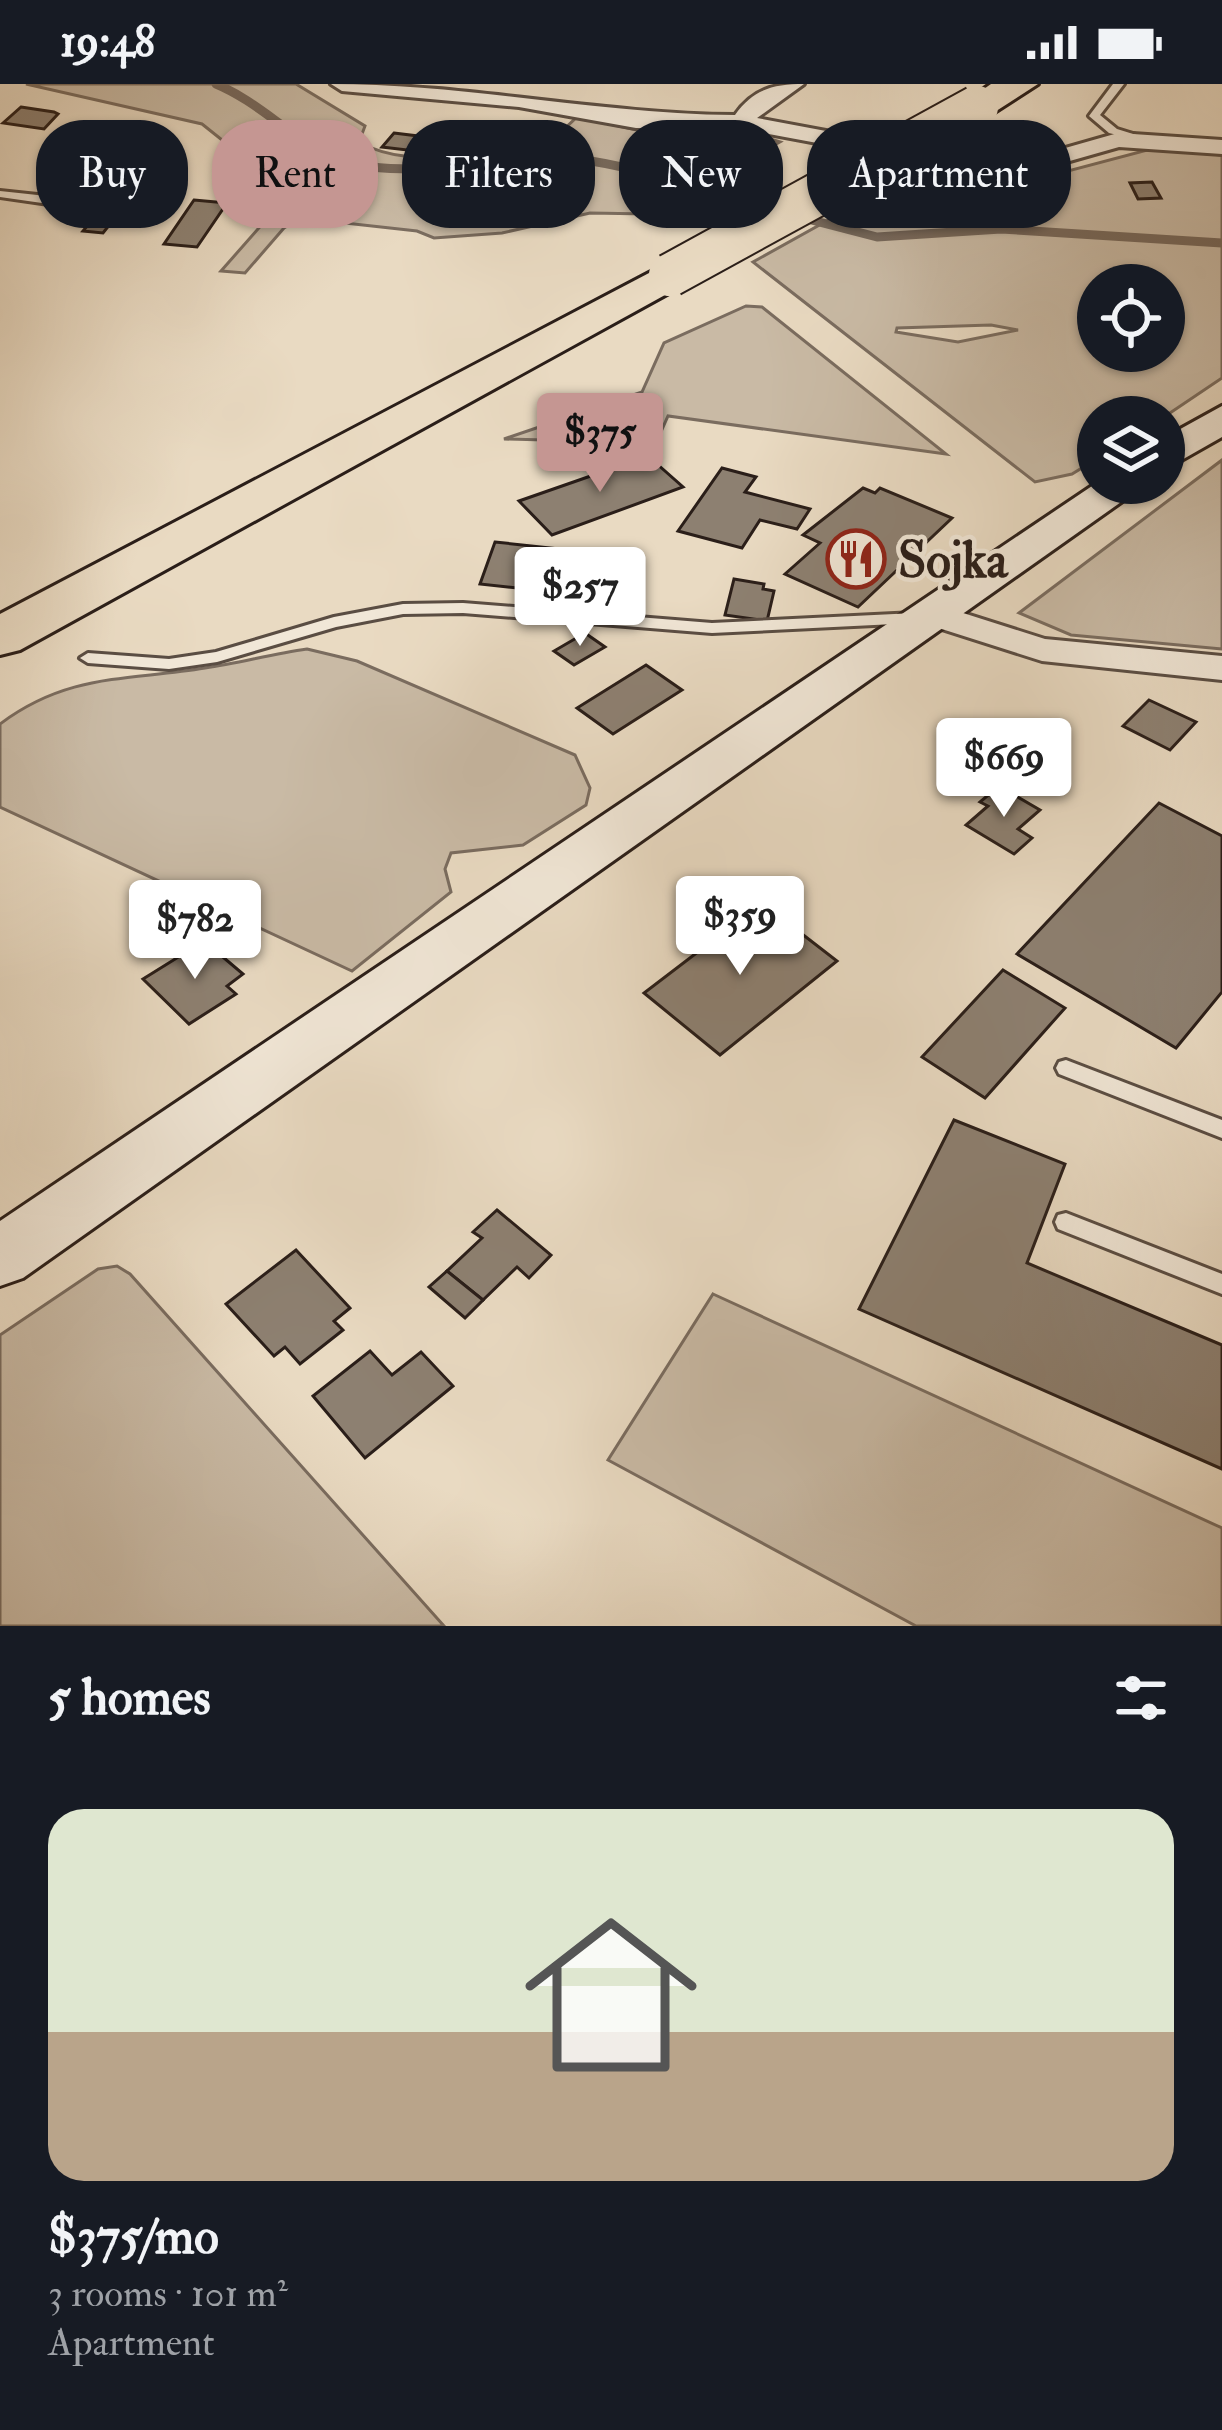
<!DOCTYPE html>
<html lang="en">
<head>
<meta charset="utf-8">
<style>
	body { margin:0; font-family:"IM FELL Double Pica",serif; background:#20242c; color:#f1f3f6; height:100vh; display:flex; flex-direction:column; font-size:45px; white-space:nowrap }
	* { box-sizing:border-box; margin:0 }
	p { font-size:39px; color:#9ea1a6 }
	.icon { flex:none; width:66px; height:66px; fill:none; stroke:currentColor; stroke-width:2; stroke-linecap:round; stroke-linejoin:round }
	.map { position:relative; height:1542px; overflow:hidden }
	.sheet { display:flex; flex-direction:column; background:#171b24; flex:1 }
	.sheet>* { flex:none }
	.guide { position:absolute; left:36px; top:36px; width:1152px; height:108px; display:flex; gap:24px }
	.controls { position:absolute; left:1077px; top:180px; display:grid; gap:24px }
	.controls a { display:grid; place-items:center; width:108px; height:108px; border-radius:50%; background:#171b24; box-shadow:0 3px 9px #0004; font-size:60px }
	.price { position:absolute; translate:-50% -102px; padding:0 27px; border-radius:12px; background:#fff; color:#222; font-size:39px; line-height:78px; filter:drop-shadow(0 3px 6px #0008) }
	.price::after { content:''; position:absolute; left:50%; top:72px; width:36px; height:27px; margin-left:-18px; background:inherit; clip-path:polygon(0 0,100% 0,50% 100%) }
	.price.current { background:#c59692; color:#111 }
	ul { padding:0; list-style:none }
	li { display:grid; align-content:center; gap:24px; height:636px; padding:0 48px }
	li+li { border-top:3px solid #363941 }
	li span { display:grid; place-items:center; height:372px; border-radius:36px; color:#555 }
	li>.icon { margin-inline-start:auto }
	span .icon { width:216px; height:216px; fill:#fffc; stroke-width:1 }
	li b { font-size:51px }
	h2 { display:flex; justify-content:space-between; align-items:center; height:144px; padding:0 48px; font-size:51px }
	.pill { padding:0 42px; border-radius:48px; background:#171b24; box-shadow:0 3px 9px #0004; font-size:42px; line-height:108px }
	.pill.current { background:#c59692; color:#111 }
	.status { display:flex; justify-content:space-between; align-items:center; height:84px; padding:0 60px; background:#171b24; direction:ltr }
	.status svg { height:33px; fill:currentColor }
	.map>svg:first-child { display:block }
	.green { fill:#c9baa5; stroke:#7a6c5f; stroke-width:3; fill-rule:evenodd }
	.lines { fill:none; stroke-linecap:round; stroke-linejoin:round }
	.stream { stroke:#76685c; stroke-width:9 }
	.building { fill:#8d8071; stroke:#2a1e19; stroke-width:3 }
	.service-casing { stroke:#5a4d43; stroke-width:6 }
	.minor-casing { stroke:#5a4d43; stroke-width:6 }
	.secondary-casing { stroke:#2a1e19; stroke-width:6 }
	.trunk-casing { stroke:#2a1e19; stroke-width:6 }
	.service { fill:#f1e7d7; fill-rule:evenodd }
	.minor { fill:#f1e7d7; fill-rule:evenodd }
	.secondary { fill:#f1e7d7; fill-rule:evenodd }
	.trunk { fill:#e9dac2; fill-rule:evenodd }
	.trunk-bridge-casing { stroke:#2a1e19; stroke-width:46; stroke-linecap:butt }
	.trunk-bridge { stroke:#e9dac2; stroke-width:42 }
	.labels { text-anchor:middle; stroke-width:9; stroke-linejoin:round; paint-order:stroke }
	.poi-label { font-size:51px; font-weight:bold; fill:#2a1e19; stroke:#f1e7d7; text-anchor:start }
</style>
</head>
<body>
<div class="status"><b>19:48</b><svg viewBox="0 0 49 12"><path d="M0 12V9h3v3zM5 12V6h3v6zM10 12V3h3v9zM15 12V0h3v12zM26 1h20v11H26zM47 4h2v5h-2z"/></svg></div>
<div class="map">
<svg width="1222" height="1542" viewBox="0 0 1222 1542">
	<rect width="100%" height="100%" fill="#e9dac2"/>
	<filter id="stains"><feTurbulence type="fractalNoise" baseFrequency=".00167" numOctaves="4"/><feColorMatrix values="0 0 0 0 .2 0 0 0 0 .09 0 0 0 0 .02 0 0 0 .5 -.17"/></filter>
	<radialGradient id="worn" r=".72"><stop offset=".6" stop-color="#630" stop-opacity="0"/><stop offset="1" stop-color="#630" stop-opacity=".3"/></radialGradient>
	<g class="green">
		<path d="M 26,0 L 296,0 L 365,42 L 359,58 C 394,78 437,74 477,73 L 498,50 L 559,50 L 577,33 L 646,48 L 751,49 L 780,58 L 648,130 L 590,129 L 502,149 L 434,154 L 417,147 L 300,134 L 284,144 L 245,189 L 221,187 L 280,120 L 277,100 L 202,40 Z"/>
		<path d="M 1151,65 L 1222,71 L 1222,294 L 1164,333 L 1098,333 L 1098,374 L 1072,390 L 1035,398 L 753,178 L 904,94 L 1011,102 ZM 1098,201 L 1164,201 L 1164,267 L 1098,267 ZM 991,241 L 1018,246 L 958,258 L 896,248 L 897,244 Z"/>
		<path d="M 746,222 L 762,223 L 946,370 L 668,332 L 656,359 L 504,355 L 642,308 L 664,259 Z"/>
		<path d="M 1222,376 L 1222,565 L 1071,551 L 1019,529 Z"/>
		<path d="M 307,565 L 357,577 L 575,671 L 590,704 L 586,721 L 523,761 L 451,769 L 445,785 L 451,808 L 352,887 L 0,723 L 0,640 C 68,589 126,597 205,584 C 239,579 272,570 307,565 Z"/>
		<path d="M 117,1182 L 130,1190 L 444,1542 L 0,1542 L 0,1251 L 98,1185 Z"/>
		<path d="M 713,1210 L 1222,1444 L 1222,1542 L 916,1542 L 608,1376 Z"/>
	</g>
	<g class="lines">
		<g class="stream">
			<path d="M 216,0 C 267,21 304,70 360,81 C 421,93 482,72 544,73 C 621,74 694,105 768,125"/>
			<path d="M 796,132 L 877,153 L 1001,145 L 1222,159"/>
		</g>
	</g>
	<g class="building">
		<path d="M 21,23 L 54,28 L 58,30 L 44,45 L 3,39 Z"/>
		<path d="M 394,49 L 418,52 L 407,66 L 382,63 Z"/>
		<path d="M 1152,98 L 1161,114 L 1138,115 L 1130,99 Z"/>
		<path d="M 194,116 L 227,119 L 197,163 L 164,160 Z"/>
		<path d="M 98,129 L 118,130 L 103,149 L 83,147 Z"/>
		<path d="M 648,372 L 683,403 L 552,451 L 519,417 Z"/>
		<path d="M 722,384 L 756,393 L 745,408 L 810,425 L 797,445 L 760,436 L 742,464 L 678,447 Z"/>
		<path d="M 863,404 L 875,409 L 880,404 L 952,434 L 858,523 L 785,490 L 820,459 L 803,451 Z"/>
		<path d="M 495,458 L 635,473 L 623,515 L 480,500 Z"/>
		<path d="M 734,495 L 764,500 L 763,505 L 774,507 L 767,537 L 725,531 Z"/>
		<path d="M 585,549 L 605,563 L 574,581 L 554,567 Z"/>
		<path d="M 646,581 L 682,606 L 613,650 L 577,624 Z"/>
		<path d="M 1149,616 L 1196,638 L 1170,666 L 1123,642 Z"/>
		<path d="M 999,702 L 1040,726 L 1018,745 L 1032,754 L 1014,770 L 966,741 L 988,722 L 980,718 Z"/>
		<path d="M 1159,719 L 1222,752 L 1222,908 L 1176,964 L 1017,870 Z"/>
		<path d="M 762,819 L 837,877 L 720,971 L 644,909 Z"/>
		<path d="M 204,857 L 243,890 L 227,902 L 236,910 L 189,940 L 143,895 Z"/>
		<path d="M 1003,886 L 1065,924 L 985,1014 L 922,973 Z"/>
		<path d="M 954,1036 L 1065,1080 L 1027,1179 L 1222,1261 L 1222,1385 L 859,1225 Z"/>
		<path d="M 497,1126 L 551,1171 L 529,1194 L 517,1183 L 483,1216 L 447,1187 L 482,1154 L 473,1148 Z"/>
		<path d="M 296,1166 L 350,1224 L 334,1237 L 343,1246 L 300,1280 L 285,1263 L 274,1272 L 226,1220 Z"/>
		<path d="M 447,1187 L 483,1216 L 465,1234 L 429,1203 Z"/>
		<path d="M 370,1267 L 392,1291 L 421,1268 L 453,1302 L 365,1374 L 313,1312 Z"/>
	</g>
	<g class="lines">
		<defs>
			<g id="service">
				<path d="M 1113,0 L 1124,0 L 1100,31 L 1117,45 L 1146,54 L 1146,58 L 1109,49 L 1089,32 Z"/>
				<path d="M 0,107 L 56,113 L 62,117 L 56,121 L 0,113 Z"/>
				<path d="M 463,519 L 712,539 L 915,529 L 923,534 L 915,539 L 712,549 L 463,529 L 403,530 L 336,543 L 217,578 L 169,585 L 88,579 L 80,574 L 88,569 L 169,575 L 216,568 L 334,533 L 403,520 Z"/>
				<path d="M 1066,976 L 1222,1036 L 1222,1054 L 1059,990 L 1056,984 L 1059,978 Z"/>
				<path d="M 1066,1129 L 1222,1190 L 1222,1210 L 1058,1145 L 1055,1138 L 1058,1131 Z"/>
			</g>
			<g id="minor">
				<path d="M 331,0 C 469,0 598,30 735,31 C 753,5 774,0 804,0 L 757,34 L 842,50 L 930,81 L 1009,80 L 1118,49 L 1222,56 L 1222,70 L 1119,63 L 1010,94 L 928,95 L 828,61 L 742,45 L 636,44 L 519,23 L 342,7 Z"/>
				<path d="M 938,521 L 1045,555 L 1222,572 L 1222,596 L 1042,577 L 926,540 L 921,532 Z"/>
			</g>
			<g id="secondary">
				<path d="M 1222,322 L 1222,353 L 1164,386 L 1164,354 Z"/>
				<path d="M 1098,398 L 1148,399 L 23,1194 L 0,1202 L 0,1137 Z"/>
			</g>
			<g id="trunk">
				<path d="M 991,0 L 1038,0 L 990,31 L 964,31 L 958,23 Z"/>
				<path d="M 670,178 L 685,182 L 692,191 L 685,200 L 20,566 L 0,571 L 0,530 Z"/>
			</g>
		</defs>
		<use href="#service" class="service-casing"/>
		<use href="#minor" class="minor-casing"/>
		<use href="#secondary" class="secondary-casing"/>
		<use href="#trunk" class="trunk-casing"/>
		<use href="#service" class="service"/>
		<use href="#minor" class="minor"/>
		<use href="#secondary" class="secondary"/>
		<use href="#trunk" class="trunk"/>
		<defs>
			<path id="trunk-bridge" d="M 670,191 L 977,23"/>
		</defs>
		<use href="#trunk-bridge" class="trunk-bridge-casing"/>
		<use href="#trunk-bridge" class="trunk-bridge"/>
	</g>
	<defs>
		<symbol id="restaurant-ring" viewBox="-11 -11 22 22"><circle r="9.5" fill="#f1e7d7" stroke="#8f2418" stroke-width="1.5"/><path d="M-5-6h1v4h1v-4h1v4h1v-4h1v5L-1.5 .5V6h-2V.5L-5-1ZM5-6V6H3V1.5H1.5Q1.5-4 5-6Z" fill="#8f2418"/></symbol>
	</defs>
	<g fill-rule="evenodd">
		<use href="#restaurant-ring" x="823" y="442" width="66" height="66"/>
	</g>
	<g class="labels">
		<g class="poi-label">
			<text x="898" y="493">Sojka</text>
		</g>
	</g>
	<rect width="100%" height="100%" filter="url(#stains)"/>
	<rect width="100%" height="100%" fill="url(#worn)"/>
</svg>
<div class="controls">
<a><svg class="icon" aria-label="locate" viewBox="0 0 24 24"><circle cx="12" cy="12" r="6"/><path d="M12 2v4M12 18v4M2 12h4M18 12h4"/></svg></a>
<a><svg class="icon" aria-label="layers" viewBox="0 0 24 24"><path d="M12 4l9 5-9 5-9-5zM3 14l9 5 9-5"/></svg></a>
</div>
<b class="price current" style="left:600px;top:411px">$375</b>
<b class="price" style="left:580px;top:565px">$257</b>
<b class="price" style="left:1004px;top:736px">$669</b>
<b class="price" style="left:740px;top:894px">$359</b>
<b class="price" style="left:195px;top:898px">$782</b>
<div class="guide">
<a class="pill">Buy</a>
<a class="pill current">Rent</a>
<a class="pill">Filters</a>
<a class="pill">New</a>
<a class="pill">Apartment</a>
</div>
</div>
<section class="sheet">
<h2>5 homes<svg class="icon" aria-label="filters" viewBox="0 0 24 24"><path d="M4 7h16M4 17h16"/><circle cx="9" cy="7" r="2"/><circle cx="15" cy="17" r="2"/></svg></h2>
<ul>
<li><span style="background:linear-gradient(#dfe7d0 60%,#b9a48a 0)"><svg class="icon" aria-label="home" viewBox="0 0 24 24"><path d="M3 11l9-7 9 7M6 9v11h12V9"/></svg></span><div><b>$375/mo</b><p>3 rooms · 101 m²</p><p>Apartment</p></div></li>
</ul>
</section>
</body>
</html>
